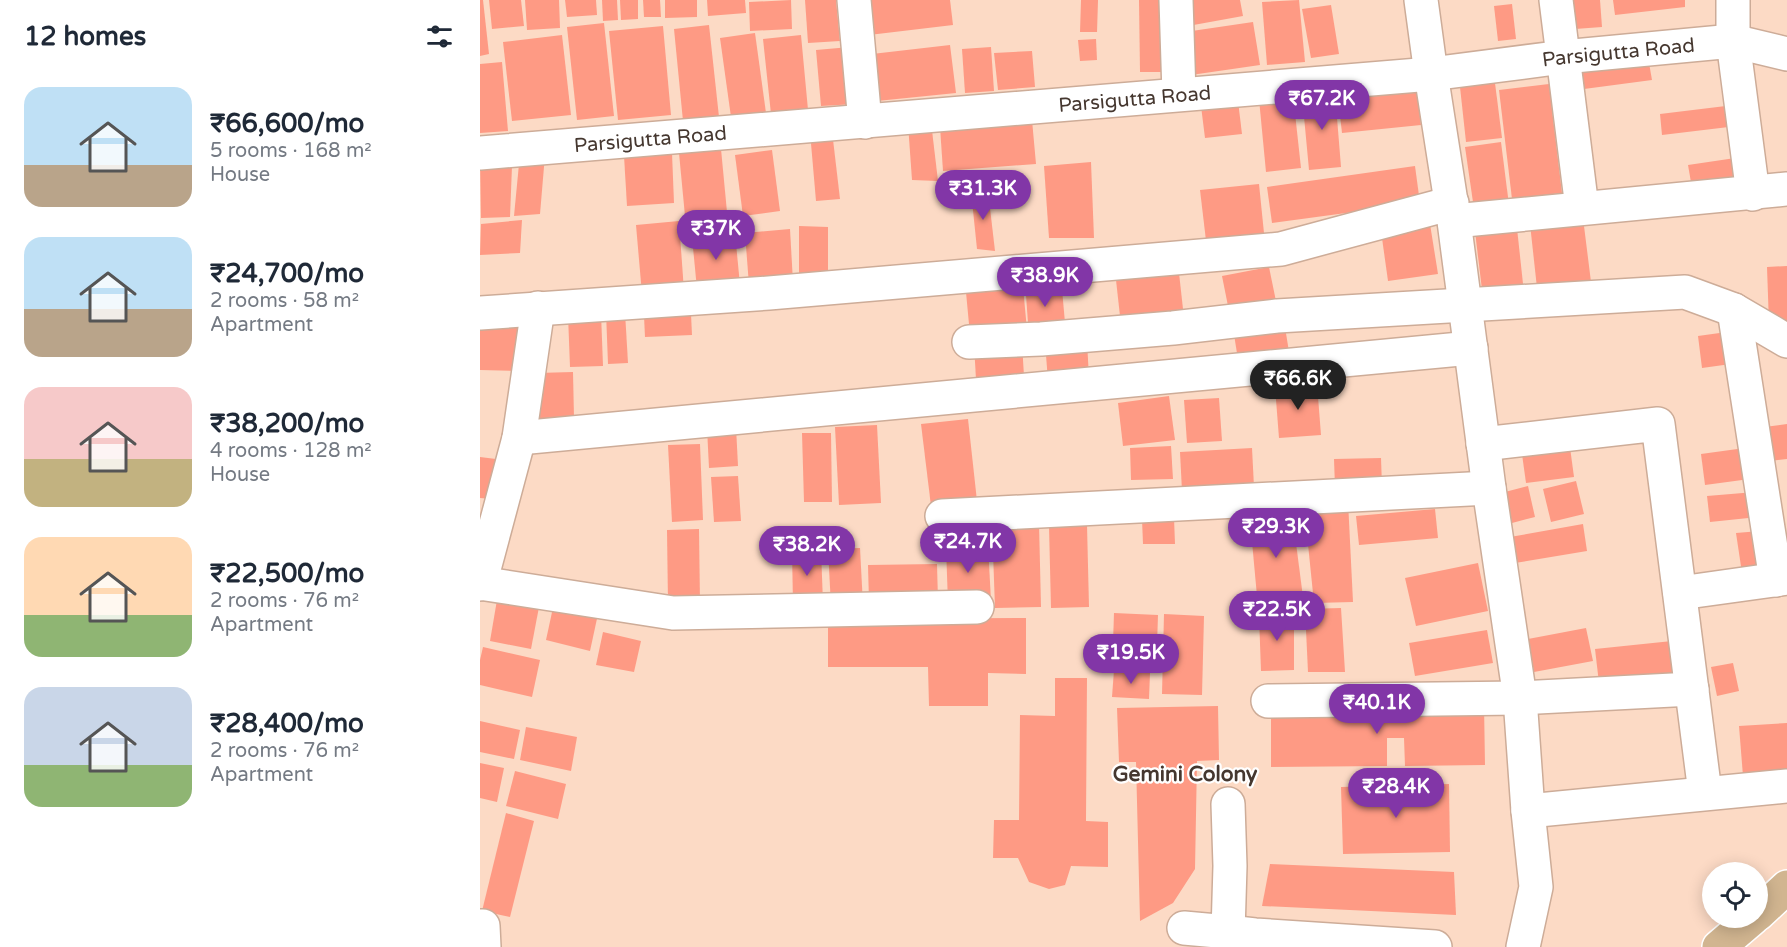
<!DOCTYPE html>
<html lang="en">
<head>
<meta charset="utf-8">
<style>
	body { margin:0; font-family:"Varela Round",sans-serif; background:#f2f2f3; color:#1f2937; height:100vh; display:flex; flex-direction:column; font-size:22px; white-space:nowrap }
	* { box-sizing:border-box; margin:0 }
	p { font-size:20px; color:#747a83 }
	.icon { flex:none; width:33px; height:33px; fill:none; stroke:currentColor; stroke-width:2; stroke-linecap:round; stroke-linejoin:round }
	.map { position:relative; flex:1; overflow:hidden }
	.sheet { display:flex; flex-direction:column; background:#fff; width:480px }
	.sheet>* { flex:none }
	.fabs { position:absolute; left:1222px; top:862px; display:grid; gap:12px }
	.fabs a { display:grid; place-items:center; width:66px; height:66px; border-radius:50%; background:#fff; box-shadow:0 3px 15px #0003; font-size:30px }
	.price { position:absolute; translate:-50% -51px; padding:0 14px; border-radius:21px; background:#8236a7; color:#fff; font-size:20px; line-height:39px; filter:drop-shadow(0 2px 3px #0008) }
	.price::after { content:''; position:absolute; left:50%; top:36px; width:18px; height:14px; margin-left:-9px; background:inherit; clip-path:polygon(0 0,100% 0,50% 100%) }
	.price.on { background:#222; color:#fff }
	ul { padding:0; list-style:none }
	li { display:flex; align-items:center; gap:18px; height:150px; padding:0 24px }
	li span { display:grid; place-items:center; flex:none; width:168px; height:120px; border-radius:18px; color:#555 }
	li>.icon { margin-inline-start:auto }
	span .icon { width:72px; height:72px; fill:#fffc; stroke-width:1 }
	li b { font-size:26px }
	h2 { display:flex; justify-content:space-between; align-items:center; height:72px; padding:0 24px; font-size:26px }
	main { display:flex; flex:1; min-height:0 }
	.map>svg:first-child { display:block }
	.building { fill:#fe9a84 }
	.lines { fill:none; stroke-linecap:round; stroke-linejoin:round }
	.minor-casing { stroke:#cdac98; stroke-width:36 }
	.major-casing { stroke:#fff; stroke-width:36 }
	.minor { stroke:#fff; stroke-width:33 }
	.major { stroke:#d1b590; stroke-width:33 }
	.labels { text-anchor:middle; stroke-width:4.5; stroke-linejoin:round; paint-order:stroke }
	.street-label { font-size:20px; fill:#45372f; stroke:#fff }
	.neighbourhood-label { font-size:21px; font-weight:bold; fill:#45372f; stroke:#fff }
</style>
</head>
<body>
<main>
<section class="sheet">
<h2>12 homes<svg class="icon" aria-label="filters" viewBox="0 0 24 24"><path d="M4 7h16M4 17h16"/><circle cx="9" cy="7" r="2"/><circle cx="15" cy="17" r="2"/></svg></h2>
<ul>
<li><span style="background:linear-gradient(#bfe0f5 65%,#b9a48a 0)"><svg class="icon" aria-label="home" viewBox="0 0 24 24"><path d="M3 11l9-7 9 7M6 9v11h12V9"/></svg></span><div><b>₹66,600/mo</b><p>5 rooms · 168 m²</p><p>House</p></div></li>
<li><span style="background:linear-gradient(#bfe0f5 60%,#b9a48a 0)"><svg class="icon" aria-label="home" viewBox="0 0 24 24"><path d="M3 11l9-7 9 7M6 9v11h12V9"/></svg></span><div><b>₹24,700/mo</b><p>2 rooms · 58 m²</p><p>Apartment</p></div></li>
<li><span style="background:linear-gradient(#f6c9c9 60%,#c2b280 0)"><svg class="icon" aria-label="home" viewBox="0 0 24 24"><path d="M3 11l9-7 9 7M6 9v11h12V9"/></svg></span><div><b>₹38,200/mo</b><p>4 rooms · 128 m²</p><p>House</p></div></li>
<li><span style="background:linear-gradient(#ffd9b3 65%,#8fb573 0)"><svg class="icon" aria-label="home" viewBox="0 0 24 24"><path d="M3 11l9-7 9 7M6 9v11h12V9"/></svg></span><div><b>₹22,500/mo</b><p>2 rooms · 76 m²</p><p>Apartment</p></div></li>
<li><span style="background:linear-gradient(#c9d6e8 65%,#8fb573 0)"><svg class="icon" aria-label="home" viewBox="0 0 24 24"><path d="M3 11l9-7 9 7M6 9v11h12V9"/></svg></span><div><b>₹28,400/mo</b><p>2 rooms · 76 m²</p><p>Apartment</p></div></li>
</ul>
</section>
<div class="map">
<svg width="1307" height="947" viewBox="0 0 1307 947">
	<rect width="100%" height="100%" fill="#fcdac5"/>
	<g class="building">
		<path d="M 0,0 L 3,0 L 9,54 L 0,56 Z"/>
		<path d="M 9,0 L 41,0 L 44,26 L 12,29 Z"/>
		<path d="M 45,0 L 79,0 L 80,28 L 47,30 Z"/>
		<path d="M 85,0 L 116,0 L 117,15 L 87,17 Z"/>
		<path d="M 122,0 L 137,0 L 138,20 L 123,21 Z"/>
		<path d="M 140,0 L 158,0 L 158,19 L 141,20 Z"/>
		<path d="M 163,0 L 180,0 L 181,17 L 164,17 Z"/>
		<path d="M 185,0 L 217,0 L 217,17 L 185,18 Z"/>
		<path d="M 227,0 L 265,0 L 266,13 L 228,16 Z"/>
		<path d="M 311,0 L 312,29 L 270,31 L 269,2 Z"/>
		<path d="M 325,0 L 356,0 L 360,41 L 328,43 Z"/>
		<path d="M 385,0 L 470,0 L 473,25 L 389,35 Z"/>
		<path d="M 601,0 L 618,0 L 617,32 L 600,32 Z"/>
		<path d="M 659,0 L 687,0 L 687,72 L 660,72 Z"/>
		<path d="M 703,0 L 760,0 L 763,16 L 708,26 Z"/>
		<path d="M 819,0 L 825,62 L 787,65 L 782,2 Z"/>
		<path d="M 1092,0 L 1120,0 L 1122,27 L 1095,29 Z"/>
		<path d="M 1133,0 L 1205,0 L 1205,7 L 1135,15 Z"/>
		<path d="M 1032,4 L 1036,39 L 1018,41 L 1014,6 Z"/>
		<path d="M 851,5 L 859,54 L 831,58 L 822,9 Z"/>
		<path d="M 773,22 L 780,65 L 711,75 L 705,32 Z"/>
		<path d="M 124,23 L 134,116 L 97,120 L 87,27 Z"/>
		<path d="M 229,25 L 239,117 L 203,121 L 194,29 Z"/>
		<path d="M 183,26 L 191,115 L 138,120 L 129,31 Z"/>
		<path d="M 275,33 L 286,113 L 251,117 L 240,38 Z"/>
		<path d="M 82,35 L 91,115 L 32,121 L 23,42 Z"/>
		<path d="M 321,35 L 328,110 L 291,114 L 283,39 Z"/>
		<path d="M 616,39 L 617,60 L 600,61 L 598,40 Z"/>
		<path d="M 470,45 L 476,93 L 397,101 L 392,54 Z"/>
		<path d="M 370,47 L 375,104 L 341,106 L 336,50 Z"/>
		<path d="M 511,47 L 514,91 L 485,93 L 482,49 Z"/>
		<path d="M 552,51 L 555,87 L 518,90 L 514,53 Z"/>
		<path d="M 22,62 L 28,131 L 0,133 L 0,64 Z"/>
		<path d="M 1169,63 L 1172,80 L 1104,89 L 1101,72 Z"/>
		<path d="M 936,81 L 941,125 L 862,133 L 857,89 Z"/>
		<path d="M 1015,83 L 1022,138 L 986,142 L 980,87 Z"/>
		<path d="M 1069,84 L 1082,193 L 1032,199 L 1019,90 Z"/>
		<path d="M 855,93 L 861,167 L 829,170 L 822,95 Z"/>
		<path d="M 813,95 L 821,168 L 786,172 L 779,99 Z"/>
		<path d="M 758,101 L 762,134 L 725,138 L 721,106 Z"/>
		<path d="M 1254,105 L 1257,126 L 1182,135 L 1180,114 Z"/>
		<path d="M 552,120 L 556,164 L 463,171 L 460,127 Z"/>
		<path d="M 451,122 L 458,181 L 432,180 L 428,124 Z"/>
		<path d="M 352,131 L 360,199 L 336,201 L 330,132 Z"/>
		<path d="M 1021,142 L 1029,205 L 994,209 L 985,147 Z"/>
		<path d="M 241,149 L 247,212 L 205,216 L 199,153 Z"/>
		<path d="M 292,150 L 300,211 L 263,216 L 255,155 Z"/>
		<path d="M 192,153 L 194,203 L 147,206 L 144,156 Z"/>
		<path d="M 65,155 L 60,214 L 34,216 L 39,164 Z"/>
		<path d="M 1262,157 L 1266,179 L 1212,188 L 1208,165 Z"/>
		<path d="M 0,159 L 32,166 L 30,217 L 1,218 Z"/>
		<path d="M 611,162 L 614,238 L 569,238 L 564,166 Z"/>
		<path d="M 935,166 L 940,203 L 792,223 L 787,187 Z"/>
		<path d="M 779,184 L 785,243 L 727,249 L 720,190 Z"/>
		<path d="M 491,191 L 508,191 L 515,251 L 497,249 Z"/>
		<path d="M 1103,218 L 1111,282 L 1057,288 L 1050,224 Z"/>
		<path d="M 1036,219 L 1044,293 L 1003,298 L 994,223 Z"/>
		<path d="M 42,220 L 40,253 L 0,255 L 1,224 Z"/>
		<path d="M 199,221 L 204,291 L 162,294 L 156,225 Z"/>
		<path d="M 950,224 L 958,274 L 908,281 L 901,231 Z"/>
		<path d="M 319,226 L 348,227 L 348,281 L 319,281 Z"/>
		<path d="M 310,229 L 313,282 L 269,285 L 265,233 Z"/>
		<path d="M 255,233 L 260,285 L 217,289 L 212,237 Z"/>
		<path d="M 1307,266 L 1307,323 L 1289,324 L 1287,267 Z"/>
		<path d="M 789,267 L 797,306 L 750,316 L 742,276 Z"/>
		<path d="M 699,273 L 704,318 L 641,325 L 636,280 Z"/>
		<path d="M 581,278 L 586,334 L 549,337 L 545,281 Z"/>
		<path d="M 543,287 L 547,330 L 490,335 L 486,292 Z"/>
		<path d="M 126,312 L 145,312 L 148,363 L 128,364 Z"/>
		<path d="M 121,313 L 123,366 L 90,367 L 88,315 Z"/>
		<path d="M 211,314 L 212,335 L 165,337 L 164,316 Z"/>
		<path d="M 0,319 L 48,322 L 44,371 L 0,370 Z"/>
		<path d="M 804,321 L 810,358 L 759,366 L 753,328 Z"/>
		<path d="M 1254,331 L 1258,363 L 1222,368 L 1218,336 Z"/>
		<path d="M 607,340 L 609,379 L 568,381 L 565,342 Z"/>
		<path d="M 542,343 L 544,376 L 496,379 L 494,345 Z"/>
		<path d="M 93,372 L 94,418 L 58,419 L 57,373 Z"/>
		<path d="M 837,384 L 841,435 L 799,438 L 795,387 Z"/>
		<path d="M 689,396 L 695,440 L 643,446 L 638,403 Z"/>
		<path d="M 739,398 L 742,441 L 707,443 L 704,400 Z"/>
		<path d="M 488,419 L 497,501 L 451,506 L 441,424 Z"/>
		<path d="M 1307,424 L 1307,459 L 1282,462 L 1277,428 Z"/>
		<path d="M 397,425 L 401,503 L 359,505 L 355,427 Z"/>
		<path d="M 256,427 L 258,466 L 229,468 L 227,428 Z"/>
		<path d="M 322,433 L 351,433 L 352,502 L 324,502 Z"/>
		<path d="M 1089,440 L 1094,477 L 1046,483 L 1041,447 Z"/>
		<path d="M 220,444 L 223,520 L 192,522 L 188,445 Z"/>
		<path d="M 691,446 L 693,479 L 651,480 L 650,448 Z"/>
		<path d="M 1272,447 L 1277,478 L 1225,485 L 1221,454 Z"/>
		<path d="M 772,448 L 774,487 L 702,491 L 700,452 Z"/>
		<path d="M 0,457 L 16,459 L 12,499 L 0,498 Z"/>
		<path d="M 901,458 L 902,486 L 855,487 L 854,459 Z"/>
		<path d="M 258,476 L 261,521 L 234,522 L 231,477 Z"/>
		<path d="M 1096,481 L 1104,514 L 1071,522 L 1063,489 Z"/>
		<path d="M 1048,486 L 1055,517 L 1032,523 L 1025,492 Z"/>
		<path d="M 1275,492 L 1278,517 L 1230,522 L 1227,496 Z"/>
		<path d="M 868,501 L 873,602 L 834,603 L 824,505 Z"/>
		<path d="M 769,509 L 812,512 L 824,605 L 778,607 Z"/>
		<path d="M 955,509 L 958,538 L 879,545 L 876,516 Z"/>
		<path d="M 694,518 L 695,544 L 663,544 L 662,519 Z"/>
		<path d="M 559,523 L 561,607 L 515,608 L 512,524 Z"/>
		<path d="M 1103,524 L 1107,551 L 1035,563 L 1030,537 Z"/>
		<path d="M 607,525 L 609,607 L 571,608 L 569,526 Z"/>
		<path d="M 219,529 L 220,604 L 188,604 L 187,530 Z"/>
		<path d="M 1280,531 L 1286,569 L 1262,573 L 1256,533 Z"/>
		<path d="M 508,545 L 511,601 L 468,603 L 466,547 Z"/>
		<path d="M 380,548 L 383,605 L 351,606 L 348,549 Z"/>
		<path d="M 341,550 L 343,603 L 313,604 L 312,551 Z"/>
		<path d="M 998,563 L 1008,611 L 936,626 L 925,578 Z"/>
		<path d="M 457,564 L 458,601 L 389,602 L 388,565 Z"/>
		<path d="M 17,600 L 59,607 L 51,649 L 10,641 Z"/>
		<path d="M 74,603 L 118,614 L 110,651 L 66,640 Z"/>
		<path d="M 861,608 L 865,672 L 828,672 L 825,609 Z"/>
		<path d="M 814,612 L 814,670 L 781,671 L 779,616 Z"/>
		<path d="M 634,613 L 678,615 L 677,645 L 633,643 Z"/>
		<path d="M 684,614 L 724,616 L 722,695 L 682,694 Z"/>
		<path d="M 546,618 L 546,674 L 508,673 L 508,706 L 449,706 L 448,667 L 348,667 L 348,619 Z"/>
		<path d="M 1106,628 L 1113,661 L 1054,672 L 1048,639 Z"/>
		<path d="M 1007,630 L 1013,663 L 935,676 L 929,643 Z"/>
		<path d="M 123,632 L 161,641 L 154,672 L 116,665 Z"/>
		<path d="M 1192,641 L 1196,675 L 1119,683 L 1115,649 Z"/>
		<path d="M 3,647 L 60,660 L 52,697 L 0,685 L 0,660 Z"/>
		<path d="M 1253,663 L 1259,691 L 1237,696 L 1231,667 Z"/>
		<path d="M 634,670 L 670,673 L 669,699 L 632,697 Z"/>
		<path d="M 575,678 L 607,678 L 606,821 L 628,822 L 628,867 L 591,866 L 585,885 L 569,889 L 549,882 L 538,858 L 513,858 L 514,820 L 539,820 L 540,715 L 575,716 Z"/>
		<path d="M 1004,704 L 1005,765 L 925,766 L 924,738 L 907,738 L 907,766 L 791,767 L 791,706 Z"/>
		<path d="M 738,706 L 739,760 L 717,761 L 715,869 L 693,903 L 660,921 L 656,762 L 639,762 L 637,708 Z"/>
		<path d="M 0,721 L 40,730 L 34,759 L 0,752 Z"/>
		<path d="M 1307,723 L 1307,773 L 1263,776 L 1259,726 Z"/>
		<path d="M 46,727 L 97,737 L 91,771 L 40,760 Z"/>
		<path d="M 0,763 L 24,768 L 17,802 L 0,798 Z"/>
		<path d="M 35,771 L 86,784 L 78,819 L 26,806 Z"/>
		<path d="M 969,784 L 970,852 L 863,854 L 861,787 Z"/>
		<path d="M 26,813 L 54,821 L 30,917 L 2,911 Z"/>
		<path d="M 790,864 L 974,872 L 976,915 L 782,906 Z"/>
	</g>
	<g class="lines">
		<defs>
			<g id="minor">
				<path d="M 374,0 L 385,122"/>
				<path d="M 696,0 L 699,94"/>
				<path d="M 941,0 L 951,74 L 974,221 L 1009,488 L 1040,698 L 1048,811 L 1056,887 L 1043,947"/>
				<path d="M 1076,0 L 1102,208"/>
				<path d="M 1253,0 L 1253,41 L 1273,194"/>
				<path id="s1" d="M 0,153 L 951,74 L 1083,57 L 1253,41 L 1307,54"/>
				<path d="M 974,221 L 1307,189"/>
				<path d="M 1254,310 L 1296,580"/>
				<path d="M 0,313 L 289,293 L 801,249 L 972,203"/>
				<path d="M 489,342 L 561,339 L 693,328 L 797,316 L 1205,292 L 1254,310 L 1307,341"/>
				<path d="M 39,438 L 991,348"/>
				<path d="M 1003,444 L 1178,424 L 1225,793"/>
				<path d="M 462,516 L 1009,488"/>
				<path d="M 0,583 L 193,613 L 497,607"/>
				<path d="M 0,584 L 39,438 L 58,308"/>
				<path d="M 1200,593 L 1307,578"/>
				<path d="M 788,701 L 1040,698 L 1212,689"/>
				<path d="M 1048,811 L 1307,786"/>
				<path d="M 0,926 L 3,926 L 4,947"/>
				<path d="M 704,928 L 748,932 L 750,866 L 748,804"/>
				<path d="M 748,932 L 775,935 L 955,947"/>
			</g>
			<g id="major">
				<path d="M 1278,914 L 1307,887"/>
				<path d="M 1239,947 L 1273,918"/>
			</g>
		</defs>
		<use href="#minor" class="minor-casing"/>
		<use href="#major" class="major-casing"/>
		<use href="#minor" class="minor"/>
		<use href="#major" class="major"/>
	</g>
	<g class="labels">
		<g class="street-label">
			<text dy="7" stroke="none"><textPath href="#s1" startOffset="1143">Parsigutta Road</textPath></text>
			<text dy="7" stroke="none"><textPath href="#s1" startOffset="657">Parsigutta Road</textPath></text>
			<text dy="7" stroke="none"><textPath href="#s1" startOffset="171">Parsigutta Road</textPath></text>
		</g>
		<g class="neighbourhood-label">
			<text x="705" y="781">Gemini Colony</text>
		</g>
	</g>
</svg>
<div class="fabs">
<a><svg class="icon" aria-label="locate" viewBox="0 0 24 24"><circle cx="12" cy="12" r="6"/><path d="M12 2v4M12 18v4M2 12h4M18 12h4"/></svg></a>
</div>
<b class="price" style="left:842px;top:131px">₹67.2K</b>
<b class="price" style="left:503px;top:221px">₹31.3K</b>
<b class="price" style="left:236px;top:261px">₹37K</b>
<b class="price" style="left:565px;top:308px">₹38.9K</b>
<b class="price on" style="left:818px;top:411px">₹66.6K</b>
<b class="price" style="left:796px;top:559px">₹29.3K</b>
<b class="price" style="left:488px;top:574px">₹24.7K</b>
<b class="price" style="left:327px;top:577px">₹38.2K</b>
<b class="price" style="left:797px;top:642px">₹22.5K</b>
<b class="price" style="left:651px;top:685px">₹19.5K</b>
<b class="price" style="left:897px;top:735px">₹40.1K</b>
<b class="price" style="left:916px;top:819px">₹28.4K</b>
</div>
</main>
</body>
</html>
